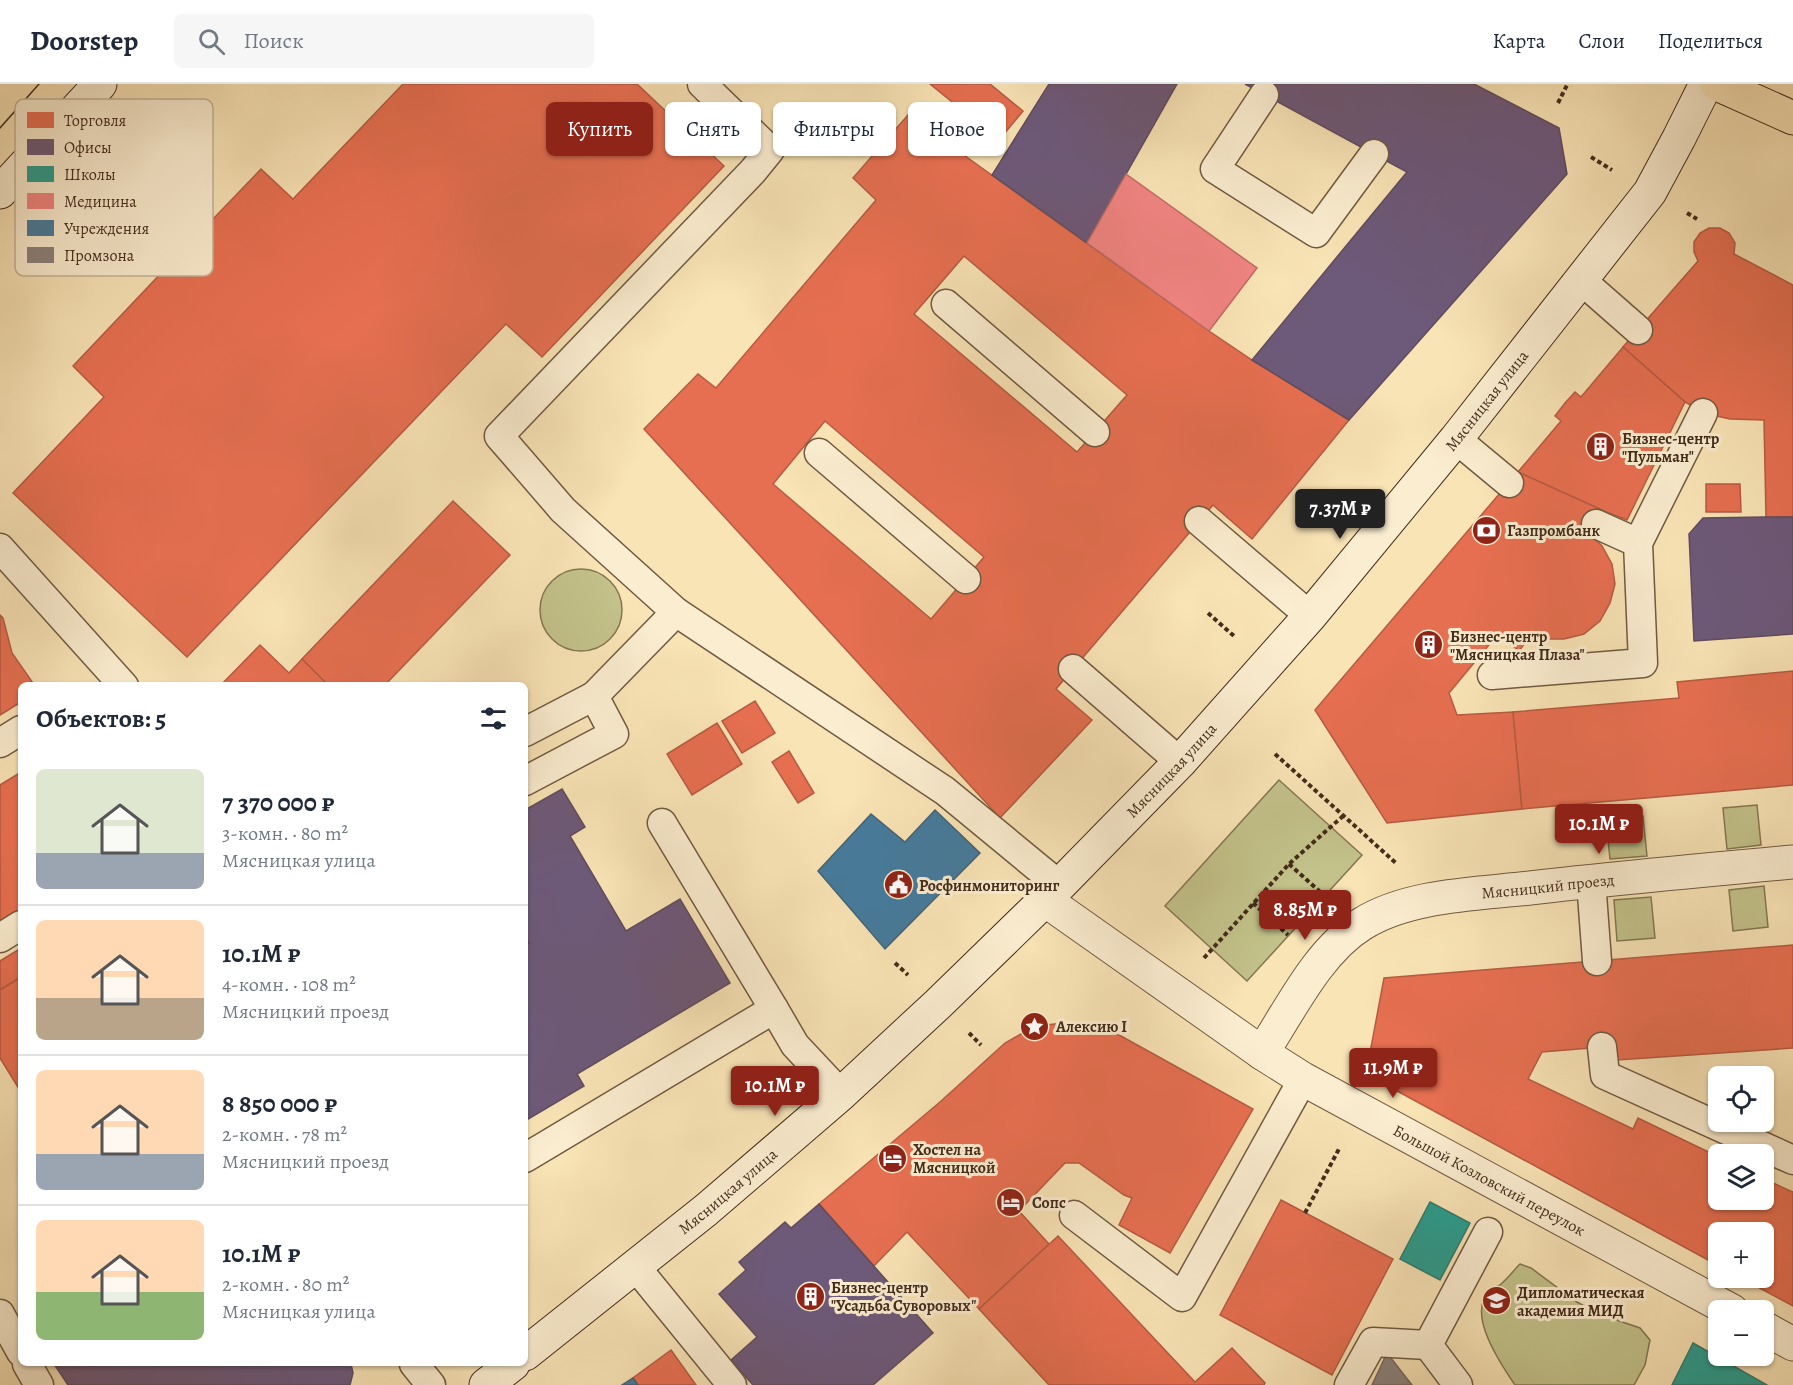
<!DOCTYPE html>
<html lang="ru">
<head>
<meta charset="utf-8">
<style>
	body { margin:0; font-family:Alegreya,serif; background:#f6f6f7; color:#1f2937; height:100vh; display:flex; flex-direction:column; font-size:22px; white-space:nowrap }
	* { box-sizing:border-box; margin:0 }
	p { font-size:20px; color:#747a83 }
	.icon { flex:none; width:33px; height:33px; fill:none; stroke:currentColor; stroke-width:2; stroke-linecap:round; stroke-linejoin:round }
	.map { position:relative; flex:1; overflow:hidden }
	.panel { position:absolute; left:18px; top:598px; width:510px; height:684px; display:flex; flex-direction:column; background:#fff; border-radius:9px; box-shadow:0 2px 4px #0004 }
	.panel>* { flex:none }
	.guide { position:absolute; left:546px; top:18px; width:570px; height:54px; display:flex; gap:12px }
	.controls { position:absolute; left:1708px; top:982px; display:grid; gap:12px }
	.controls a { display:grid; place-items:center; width:66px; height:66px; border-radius:9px; background:#fff; box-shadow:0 2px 4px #0004; font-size:30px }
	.price { position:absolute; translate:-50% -51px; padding:0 14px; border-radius:6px; background:#8f2418; color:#fff; font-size:20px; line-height:39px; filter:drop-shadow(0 2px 3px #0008) }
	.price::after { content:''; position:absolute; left:50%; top:36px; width:18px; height:14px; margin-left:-9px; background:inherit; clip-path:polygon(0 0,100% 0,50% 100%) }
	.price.on { background:#222; color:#fff }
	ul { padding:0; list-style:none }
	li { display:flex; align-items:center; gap:18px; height:150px; padding:0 18px }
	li+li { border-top:2px solid #e0e1e3 }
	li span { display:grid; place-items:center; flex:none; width:168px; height:120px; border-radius:9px; color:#555 }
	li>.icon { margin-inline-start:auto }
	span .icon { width:72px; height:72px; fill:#fffc; stroke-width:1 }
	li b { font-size:26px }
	h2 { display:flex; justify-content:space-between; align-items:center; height:72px; padding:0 18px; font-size:26px }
	.tag { padding:0 21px; border-radius:9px; background:#fff; box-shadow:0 2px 4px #0004; font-size:21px; line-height:54px }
	.tag.on { background:#8f2418; color:#fff }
	header { display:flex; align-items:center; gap:36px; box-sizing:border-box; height:84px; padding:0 30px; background:#fff; border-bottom:2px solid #e0e1e3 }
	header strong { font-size:28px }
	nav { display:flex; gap:33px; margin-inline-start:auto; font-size:21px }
	.search { width:420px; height:54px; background:#f6f6f7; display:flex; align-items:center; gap:15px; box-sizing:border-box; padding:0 21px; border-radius:9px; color:#747a83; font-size:22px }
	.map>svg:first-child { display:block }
	.green { fill:#c3c28a; stroke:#837752; stroke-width:1.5 }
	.shops { fill:#e76f51; stroke:#b65b41; stroke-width:1.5; fill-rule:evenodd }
	.offices { fill:#6d597a; stroke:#604c5e; stroke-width:1.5 }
	.schools { fill:#2a9d8f; stroke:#327b6c; stroke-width:1.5 }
	.health { fill:#f28482; stroke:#be6a63; stroke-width:1.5 }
	.public { fill:#457b9d; stroke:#446376; stroke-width:1.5 }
	.industry { fill:#8a817c; stroke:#75685f; stroke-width:1.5 }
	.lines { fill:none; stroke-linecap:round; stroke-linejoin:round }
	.lane-casing { stroke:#705a42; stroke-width:31 }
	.street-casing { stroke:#705a42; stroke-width:35 }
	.secondary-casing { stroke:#432c1b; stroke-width:35 }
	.primary-casing { stroke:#432c1b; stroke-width:35 }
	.path { stroke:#432c1b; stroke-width:4; stroke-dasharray:4.5 3; stroke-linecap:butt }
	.lane { stroke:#fbedd0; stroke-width:28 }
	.street { stroke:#fbedd0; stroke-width:33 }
	.secondary { stroke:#fbedd0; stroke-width:33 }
	.primary { stroke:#f9e4b6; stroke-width:33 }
	.tram { stroke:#432c1b; stroke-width:1.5 }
	.labels { text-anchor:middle; stroke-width:6; stroke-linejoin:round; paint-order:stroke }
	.street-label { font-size:16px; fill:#432c1b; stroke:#fbedd0 }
	.poi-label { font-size:16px; font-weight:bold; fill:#432c1b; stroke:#fbedd0; text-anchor:start }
	.key { fill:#fbedd0; stroke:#c4b39a; stroke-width:1.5 }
	.key-label { font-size:16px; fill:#432c1b }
</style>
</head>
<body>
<header>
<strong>Doorstep</strong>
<div class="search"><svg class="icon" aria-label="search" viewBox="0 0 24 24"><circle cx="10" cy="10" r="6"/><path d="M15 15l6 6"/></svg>Поиск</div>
<nav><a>Карта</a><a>Слои</a><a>Поделиться</a></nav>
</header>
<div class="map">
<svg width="1793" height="1301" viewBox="0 0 1793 1301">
	<rect width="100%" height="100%" fill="#f9e4b6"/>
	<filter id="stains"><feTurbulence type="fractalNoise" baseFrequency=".00333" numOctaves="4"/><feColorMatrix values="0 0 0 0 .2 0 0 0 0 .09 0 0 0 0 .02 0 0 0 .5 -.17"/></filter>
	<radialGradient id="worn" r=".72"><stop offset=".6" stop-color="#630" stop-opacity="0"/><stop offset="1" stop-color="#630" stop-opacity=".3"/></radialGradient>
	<g class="green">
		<circle cx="581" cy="526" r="41"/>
		<path d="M 1279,696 L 1362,771 L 1247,897 L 1165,822 Z"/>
		<path d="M 1757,721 L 1761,761 L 1727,765 L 1723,724 Z"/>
		<path d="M 1643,732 L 1647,772 L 1610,775 L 1606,736 Z"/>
		<path d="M 1764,802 L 1768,843 L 1733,847 L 1729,806 Z"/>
		<path d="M 1651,813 L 1655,854 L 1617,857 L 1614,816 Z"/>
		<path d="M 1520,1180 L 1531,1184 L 1577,1218 L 1599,1230 L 1640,1244 L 1650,1256 L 1645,1281 L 1634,1301 L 1515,1301 C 1502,1282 1466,1230 1489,1208 C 1492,1205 1497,1203 1501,1200 C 1508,1194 1514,1186 1520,1180 Z"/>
	</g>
	<g class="shops">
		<path d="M 403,0 L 637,0 L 724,82 L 542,273 L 506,240 L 187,573 L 13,409 L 104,313 L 73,282 L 165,185 L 261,85 L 293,115 Z"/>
		<path d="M 930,0 L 990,0 L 1023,27 L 999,56 Z"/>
		<path d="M 908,31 L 1209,247 L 1252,276 L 1349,336 L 1252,455 L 1213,421 L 1056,605 L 1092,636 L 1000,734 L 644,345 L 698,290 L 716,304 L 876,116 L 853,94 ZM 964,172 L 1127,311 L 1077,368 L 914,230 ZM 825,337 L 984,473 L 931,535 L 773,400 Z"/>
		<path d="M 1709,144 L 1720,144 L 1729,149 L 1735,159 L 1734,170 L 1793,201 L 1793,433 L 1766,433 L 1764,336 L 1730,335 L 1703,329 L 1685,318 L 1623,263 L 1698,177 L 1694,168 L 1694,158 L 1700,149 Z"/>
		<path d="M 1623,263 L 1685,318 L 1627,436 L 1604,427 L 1518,388 L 1561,337 L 1555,332 L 1565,319 L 1575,308 L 1581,313 Z"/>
		<path d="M 1518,388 L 1604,427 L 1590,450 L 1602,462 L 1612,480 L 1615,500 L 1610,519 L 1600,537 L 1584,550 L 1564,555 L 1544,555 L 1532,550 L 1519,567 L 1498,550 L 1449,609 L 1457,631 L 1513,628 L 1522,725 L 1387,739 L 1315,626 Z"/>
		<path d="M 1706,400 L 1740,400 L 1741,428 L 1706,428 Z"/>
		<path d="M 453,417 L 510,471 L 384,602 L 329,602 L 302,575 Z"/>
		<path d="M 0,531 L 3,534 L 12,569 L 35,602 L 21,602 L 21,618 L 0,631 Z"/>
		<path d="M 260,561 L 289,589 L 302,575 L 329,602 L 220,602 Z"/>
		<path d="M 1793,587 L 1793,701 L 1522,725 L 1513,628 L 1679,614 L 1677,598 Z"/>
		<path d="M 755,617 L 775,649 L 742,669 L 722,637 Z"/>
		<path d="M 717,639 L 742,680 L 692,711 L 667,670 Z"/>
		<path d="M 789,667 L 814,709 L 798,719 L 772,678 Z"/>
		<path d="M 21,688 L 21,829 L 0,842 L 0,701 Z"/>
		<path d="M 1793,861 L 1793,964 L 1617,976 L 1615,962 L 1542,968 L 1528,995 L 1633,1045 L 1638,1034 L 1719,1073 L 1719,1116 L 1764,1116 L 1764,1095 L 1793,1108 L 1793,1222 L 1741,1194 L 1764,1194 L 1764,1149 L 1719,1149 L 1719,1182 L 1366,990 L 1384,894 Z"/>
		<path d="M 21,864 L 21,893 L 0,906 L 0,877 Z"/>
		<path d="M 21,893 L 21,1008 L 0,974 L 0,906 Z"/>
		<path d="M 1065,939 L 1093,942 L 1121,952 L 1253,1025 L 1170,1169 L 1119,1141 L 1132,1114 L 1124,1111 L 1079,1079 L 1065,1079 L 1019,1127 L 1049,1160 L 979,1225 L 907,1148 L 874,1182 L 819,1120 L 940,1018 L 1005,959 L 1035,942 Z"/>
		<path d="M 1281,1116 L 1393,1175 L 1332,1291 L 1220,1231 Z"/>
		<path d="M 1058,1152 L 1195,1298 L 1232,1264 L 1265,1299 L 1264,1301 L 1049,1301 L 979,1225 Z"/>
		<path d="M 671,1266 L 696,1301 L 638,1301 L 633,1294 Z"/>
	</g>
	<g class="offices">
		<path d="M 1049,0 L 1177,0 L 1087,159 L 992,91 Z"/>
		<path d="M 1245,0 L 1474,0 L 1559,44 L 1567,90 L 1349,336 L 1252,276 L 1407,88 Z"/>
		<path d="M 1766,433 L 1793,433 L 1793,550 L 1694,557 L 1689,450 L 1703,434 Z"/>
		<path d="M 562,705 L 585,743 L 570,752 L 626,847 L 680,815 L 730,899 L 577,990 L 584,1002 L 525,1037 L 525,861 L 529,859 L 525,852 L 525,726 Z"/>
		<path d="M 819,1120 L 933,1249 L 873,1301 L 753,1301 L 731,1276 L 757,1253 L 719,1210 L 746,1186 L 739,1178 L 785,1138 L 791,1144 Z"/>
		<path d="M 54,1280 L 351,1280 L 353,1289 L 350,1301 L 68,1301 Z"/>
	</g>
	<g class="schools">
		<path d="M 1430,1118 L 1470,1139 L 1440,1196 L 1400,1175 Z"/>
		<path d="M 1693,1259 L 1767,1301 L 1672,1301 Z"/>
	</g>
	<path class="health" d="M 1126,90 L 1257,184 L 1209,247 L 1087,159 Z"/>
	<g class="public">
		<path d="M 935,726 L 980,769 L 885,865 L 818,787 L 871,730 L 905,758 Z"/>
		<path d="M 633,1294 L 638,1301 L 622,1301 Z"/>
	</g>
	<path class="industry" d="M 1387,1269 L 1412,1301 L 1372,1301 Z"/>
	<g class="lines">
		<defs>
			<g id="lane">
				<path d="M 702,0 L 770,66 L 753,87 L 499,352 L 563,426 L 676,528 L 945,707 L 1059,801"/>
				<path d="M 1264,11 L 1215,85 L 1316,149 L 1374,70"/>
				<path d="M 1581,196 L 1638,246"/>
				<path d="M 946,220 L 1095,348"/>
				<path d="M 1456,355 L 1509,399"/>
				<path d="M 819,369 L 966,495"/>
				<path d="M 1199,437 L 1310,532"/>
				<path d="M 1596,440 L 1638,459"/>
				<path d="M 0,464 L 124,602"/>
				<path d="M 1073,585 L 1180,678"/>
				<path d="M 1492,591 L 1643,579 L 1638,459 L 1703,329"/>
				<path d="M 525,648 L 594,612 L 676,528"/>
				<path d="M 0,659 L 21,646"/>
				<path d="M 525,697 L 614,650 L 594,612"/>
				<path d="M 1591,797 L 1597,877"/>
				<path d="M 0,854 L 21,841"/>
				<path d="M 774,925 L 795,961 L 841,1010"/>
				<path d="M 1602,963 L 1605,991 L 1793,1076"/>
				<path d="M 525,1074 L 774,925 L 662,739"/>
				<path d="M 1074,1131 L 1182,1213 L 1303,995"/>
				<path d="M 635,1182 L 732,1301"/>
				<path d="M 0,1230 L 21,1268"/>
				<path d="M 27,1280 L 39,1301"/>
				<path d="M 414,1280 L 431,1301"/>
				<path d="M 1349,1301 L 1373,1258 L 1428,1261"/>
				<path d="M 1458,1301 L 1428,1261 L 1488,1148"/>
			</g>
			<g id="street">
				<path id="s1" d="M 1045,816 L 1262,969 L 1303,995 L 1732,1227"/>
				<path id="s2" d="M 1262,969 C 1290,926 1318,867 1362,840 C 1408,811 1476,810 1530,804 C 1617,794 1705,786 1793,778"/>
				<path d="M 1764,1244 L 1793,1260"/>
			</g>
			<g id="secondary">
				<path d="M 0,108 L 100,0"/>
				<path id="s3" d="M 525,1270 L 706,1126 L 841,1010 L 938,920 L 1045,816 L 1180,678 L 1310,532 L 1456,355 L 1650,108 L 1679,54 L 1706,0"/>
				<path d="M 486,1301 L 513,1280"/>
			</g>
			<path id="primary" d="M 1717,0 L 1793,34"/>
		</defs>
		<use href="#lane" class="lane-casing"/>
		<use href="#street" class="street-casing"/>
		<use href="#secondary" class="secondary-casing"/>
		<use href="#primary" class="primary-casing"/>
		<g class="path">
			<path d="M 1558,19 L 1567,1"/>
			<path d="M 1591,73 L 1612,86"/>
			<path d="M 1687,129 L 1697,135"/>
			<path d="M 1208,529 L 1234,552"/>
			<path d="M 1275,670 L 1397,780"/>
			<path d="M 1289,780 L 1327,814"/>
			<path d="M 1253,819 L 1288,851"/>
			<path d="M 1204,874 L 1289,780 L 1343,732"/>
			<path d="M 895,879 L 908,891"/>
			<path d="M 969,949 L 981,961"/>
			<path d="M 1305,1129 L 1340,1063"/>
		</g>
		<use href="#lane" class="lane"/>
		<use href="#street" class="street"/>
		<use href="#secondary" class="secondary"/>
		<use href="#primary" class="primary"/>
		<path class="tram" d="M 0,44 L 39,0"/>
	</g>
	<defs>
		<symbol id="building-disc" viewBox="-11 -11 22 22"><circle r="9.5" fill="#8f2418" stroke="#fbedd0"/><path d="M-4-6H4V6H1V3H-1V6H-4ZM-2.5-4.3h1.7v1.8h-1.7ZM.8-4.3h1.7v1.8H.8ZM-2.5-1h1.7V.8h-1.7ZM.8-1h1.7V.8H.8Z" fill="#fff"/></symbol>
		<symbol id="bank-disc" viewBox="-11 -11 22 22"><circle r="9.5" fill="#8f2418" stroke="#fbedd0"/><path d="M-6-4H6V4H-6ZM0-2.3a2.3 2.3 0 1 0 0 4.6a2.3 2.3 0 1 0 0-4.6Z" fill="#fff"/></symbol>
		<symbol id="civic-disc" viewBox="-11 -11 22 22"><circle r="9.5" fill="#8f2418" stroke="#fbedd0"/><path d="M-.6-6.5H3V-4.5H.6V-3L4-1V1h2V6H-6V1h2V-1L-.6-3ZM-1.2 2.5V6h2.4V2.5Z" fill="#fff"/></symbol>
		<symbol id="sight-disc" viewBox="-11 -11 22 22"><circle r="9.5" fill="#8f2418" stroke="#fbedd0"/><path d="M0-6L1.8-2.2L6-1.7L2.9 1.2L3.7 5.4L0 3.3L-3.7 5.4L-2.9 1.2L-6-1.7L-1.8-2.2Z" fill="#fff"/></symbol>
		<symbol id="hotel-disc" viewBox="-11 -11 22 22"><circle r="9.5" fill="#8f2418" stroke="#fbedd0"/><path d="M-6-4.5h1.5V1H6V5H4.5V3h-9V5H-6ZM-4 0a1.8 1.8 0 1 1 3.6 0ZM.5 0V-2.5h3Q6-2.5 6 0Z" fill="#fff"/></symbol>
		<symbol id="university-disc" viewBox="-11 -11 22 22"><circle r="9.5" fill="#8f2418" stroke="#fbedd0"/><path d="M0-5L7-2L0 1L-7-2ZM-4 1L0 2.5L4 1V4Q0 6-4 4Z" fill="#fff"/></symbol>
	</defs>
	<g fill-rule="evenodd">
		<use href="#building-disc" x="1584" y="346" width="33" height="33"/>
		<use href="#bank-disc" x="1470" y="430" width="33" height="33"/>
		<use href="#building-disc" x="1412" y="544" width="33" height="33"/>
		<use href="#civic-disc" x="882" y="784" width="33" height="33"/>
		<use href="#sight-disc" x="1018" y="926" width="33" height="33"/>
		<use href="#hotel-disc" x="876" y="1058" width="33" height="33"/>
		<use href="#hotel-disc" x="994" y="1102" width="33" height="33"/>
		<use href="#building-disc" x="794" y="1196" width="33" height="33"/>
		<use href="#university-disc" x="1480" y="1200" width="33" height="33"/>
	</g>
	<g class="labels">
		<g class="street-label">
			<text dy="6" stroke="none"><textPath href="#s3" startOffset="1358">Мясницкая улица</textPath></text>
			<text dy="6" stroke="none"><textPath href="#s3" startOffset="872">Мясницкая улица</textPath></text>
			<text dy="6" stroke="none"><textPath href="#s2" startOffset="356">Мясницкий проезд</textPath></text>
			<text dy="6" stroke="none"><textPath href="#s1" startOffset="526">Большой Козловский переулок</textPath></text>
			<text dy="6" stroke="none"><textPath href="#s3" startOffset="260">Мясницкая улица</textPath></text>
		</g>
		<g class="poi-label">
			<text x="1622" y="360">Бизнес-центр<tspan x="1622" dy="18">"Пульман"</tspan></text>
			<text x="1507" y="452">Газпромбанк</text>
			<text x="1450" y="558">Бизнес-центр<tspan x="1450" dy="18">"Мясницкая Плаза"</tspan></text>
			<text x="919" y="807">Росфинмониторинг</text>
			<text x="1056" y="948">Алексию I</text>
			<text x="913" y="1071">Хостел на<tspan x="913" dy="18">Мясницкой</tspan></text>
			<text x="1032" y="1124">Сопс</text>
			<text x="831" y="1209">Бизнес-центр<tspan x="831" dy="18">"Усадьба Суворовых"</tspan></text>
			<text x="1517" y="1214">Дипломатическая<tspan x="1517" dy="18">академия МИД</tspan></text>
		</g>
	</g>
	<rect x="15" y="15" width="198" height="177" rx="9" class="key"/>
	<rect x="27" y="28" width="27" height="16" fill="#e76f51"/>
	<rect x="27" y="55" width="27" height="16" fill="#6d597a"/>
	<rect x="27" y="82" width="27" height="16" fill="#2a9d8f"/>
	<rect x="27" y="109" width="27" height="16" fill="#f28482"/>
	<rect x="27" y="136" width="27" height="16" fill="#457b9d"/>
	<rect x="27" y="163" width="27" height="16" fill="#8a817c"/>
	<g class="key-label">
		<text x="64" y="42">Торговля</text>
		<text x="64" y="69">Офисы</text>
		<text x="64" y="96">Школы</text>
		<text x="64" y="123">Медицина</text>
		<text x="64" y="150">Учреждения</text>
		<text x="64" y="177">Промзона</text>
	</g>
	<rect width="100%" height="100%" filter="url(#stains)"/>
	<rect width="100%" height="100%" fill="url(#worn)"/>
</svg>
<div class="controls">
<a><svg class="icon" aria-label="locate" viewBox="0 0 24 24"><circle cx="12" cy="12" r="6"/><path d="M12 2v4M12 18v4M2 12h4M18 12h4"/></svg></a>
<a><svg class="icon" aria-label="layers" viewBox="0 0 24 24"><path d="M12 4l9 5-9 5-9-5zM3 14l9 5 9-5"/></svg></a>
<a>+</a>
<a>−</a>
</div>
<b class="price on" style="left:1340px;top:456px">7.37M ₽</b>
<b class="price" style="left:1599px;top:771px">10.1M ₽</b>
<b class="price" style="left:1305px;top:857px">8.85M ₽</b>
<b class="price" style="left:1393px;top:1015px">11.9M ₽</b>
<b class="price" style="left:775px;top:1033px">10.1M ₽</b>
<div class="guide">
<a class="tag on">Купить</a>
<a class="tag">Снять</a>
<a class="tag">Фильтры</a>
<a class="tag">Новое</a>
</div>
<section class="panel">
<h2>Объектов: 5<svg class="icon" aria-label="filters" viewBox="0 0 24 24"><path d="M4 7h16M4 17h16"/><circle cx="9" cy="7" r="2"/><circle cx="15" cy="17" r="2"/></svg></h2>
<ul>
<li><span style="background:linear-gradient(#dfe7d0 70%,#9aa5b1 0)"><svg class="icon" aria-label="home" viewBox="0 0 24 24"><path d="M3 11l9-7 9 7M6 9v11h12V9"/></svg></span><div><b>7 370 000 ₽</b><p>3-комн. · 80 m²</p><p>Мясницкая улица</p></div></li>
<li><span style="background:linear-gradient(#ffd9b3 65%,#b9a48a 0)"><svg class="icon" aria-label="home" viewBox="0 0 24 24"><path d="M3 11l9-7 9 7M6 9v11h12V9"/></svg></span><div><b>10.1M ₽</b><p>4-комн. · 108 m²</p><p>Мясницкий проезд</p></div></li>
<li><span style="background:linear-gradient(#ffd9b3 70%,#9aa5b1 0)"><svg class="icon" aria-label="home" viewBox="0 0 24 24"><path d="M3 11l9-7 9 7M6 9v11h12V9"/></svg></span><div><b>8 850 000 ₽</b><p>2-комн. · 78 m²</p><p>Мясницкий проезд</p></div></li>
<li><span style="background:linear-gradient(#ffd9b3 60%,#8fb573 0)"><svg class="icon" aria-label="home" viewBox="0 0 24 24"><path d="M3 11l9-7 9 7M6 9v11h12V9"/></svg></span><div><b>10.1M ₽</b><p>2-комн. · 80 m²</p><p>Мясницкая улица</p></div></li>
</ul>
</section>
</div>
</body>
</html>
